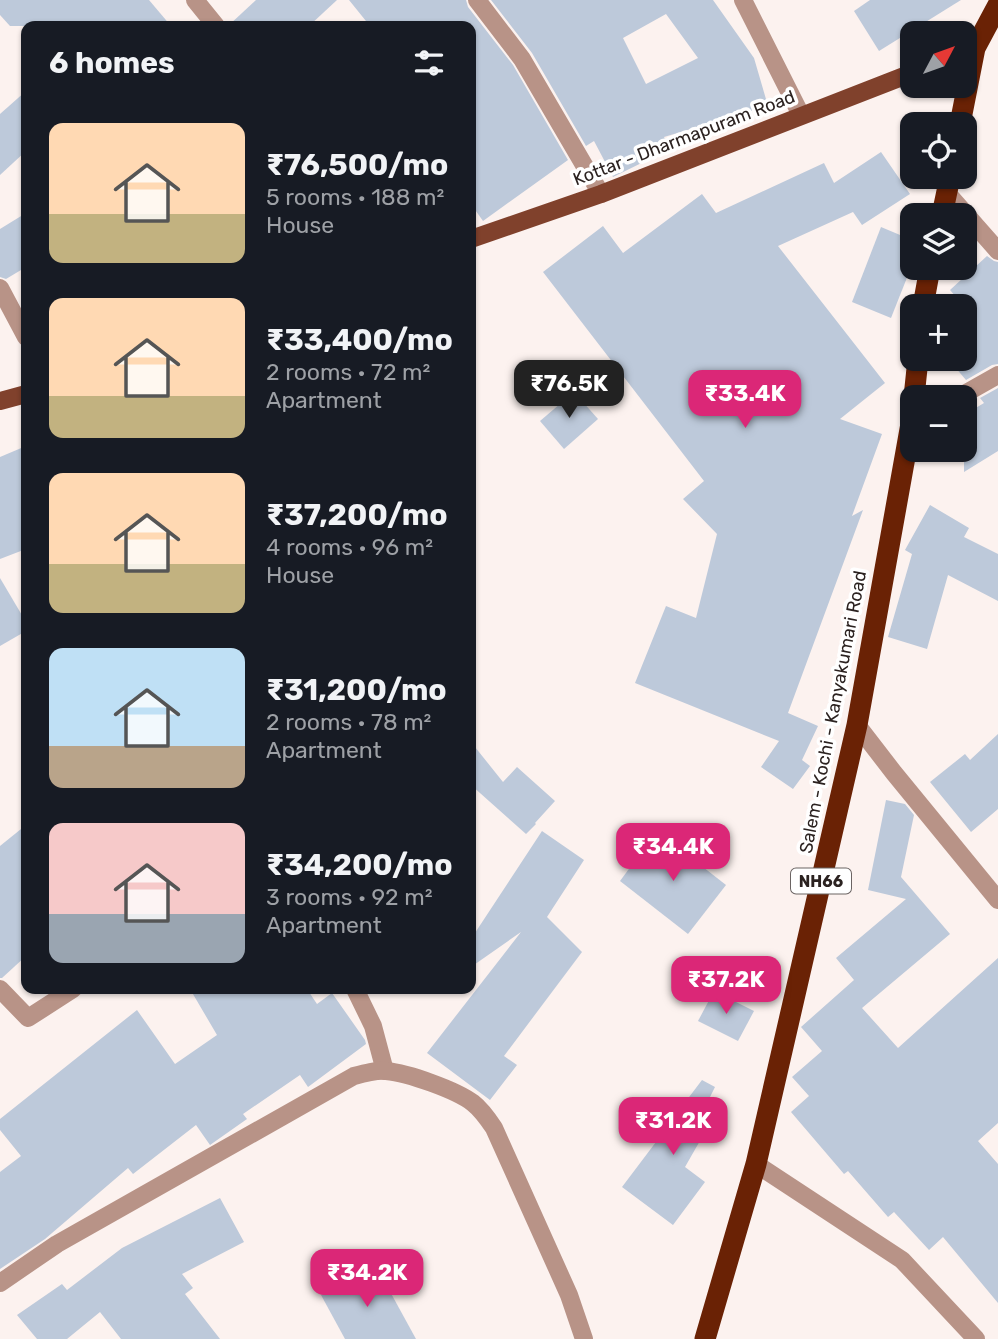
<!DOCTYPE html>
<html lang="en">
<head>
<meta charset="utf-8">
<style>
	body { margin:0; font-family:Rubik,sans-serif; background:#20242c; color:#f1f3f6; height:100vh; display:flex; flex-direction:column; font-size:26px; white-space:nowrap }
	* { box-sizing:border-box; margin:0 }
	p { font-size:23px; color:#9ea1a6 }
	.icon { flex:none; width:38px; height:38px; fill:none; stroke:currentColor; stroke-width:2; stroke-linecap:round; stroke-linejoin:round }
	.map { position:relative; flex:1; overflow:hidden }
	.sheet { position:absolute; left:21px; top:21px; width:455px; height:973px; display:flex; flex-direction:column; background:#171b24; border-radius:14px; box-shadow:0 2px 5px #0004 }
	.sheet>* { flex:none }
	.needle { width:46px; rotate:49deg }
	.fabs { position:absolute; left:900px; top:21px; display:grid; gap:14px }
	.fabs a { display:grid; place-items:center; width:77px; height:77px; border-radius:14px; background:#171b24; box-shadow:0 2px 5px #0004; font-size:35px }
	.price { position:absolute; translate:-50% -60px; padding:0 16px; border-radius:14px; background:#db2777; color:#fff; font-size:23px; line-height:46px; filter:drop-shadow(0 2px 4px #0008) }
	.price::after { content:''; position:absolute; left:50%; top:42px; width:21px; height:16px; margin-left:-10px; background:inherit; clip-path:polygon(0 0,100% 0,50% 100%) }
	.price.selected { background:#222; color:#fff }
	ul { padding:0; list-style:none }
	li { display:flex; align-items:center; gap:21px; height:175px; padding:0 28px }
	li span { display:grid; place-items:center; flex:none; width:196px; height:140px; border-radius:14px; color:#555 }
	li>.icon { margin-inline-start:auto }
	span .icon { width:84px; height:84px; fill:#fffc; stroke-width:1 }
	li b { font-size:30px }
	h2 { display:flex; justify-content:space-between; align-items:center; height:84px; padding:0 28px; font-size:30px }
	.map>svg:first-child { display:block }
	.building { fill:#bdc9da; fill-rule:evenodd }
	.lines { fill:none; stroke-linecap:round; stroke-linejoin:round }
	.minor { stroke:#b89387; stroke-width:18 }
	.major { stroke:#80412c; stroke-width:18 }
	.highway { stroke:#6a2205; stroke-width:21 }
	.labels { text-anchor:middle; stroke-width:7; stroke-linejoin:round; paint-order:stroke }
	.shield { fill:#fff; stroke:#6b6463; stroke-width:2 }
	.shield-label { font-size:16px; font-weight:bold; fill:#2b2220 }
	.street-label { font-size:18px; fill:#2b2220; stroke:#fff }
</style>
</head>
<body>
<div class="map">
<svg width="998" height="1339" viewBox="0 0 998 1339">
	<rect width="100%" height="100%" fill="#fcf2ef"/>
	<g class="building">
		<path d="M 0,0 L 149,0 L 171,26 L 10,26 L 0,15 Z"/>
		<path d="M 256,0 L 337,0 L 309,26 L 228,26 Z"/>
		<path d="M 349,0 L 466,0 L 468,7 L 513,65 L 568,160 L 483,221 L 471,204 L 471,26 L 370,26 Z"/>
		<path d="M 491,0 L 713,0 L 754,58 L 768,106 L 664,137 L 670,149 L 613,177 L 594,141 L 586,146 L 532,53 ZM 666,14 L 698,58 L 646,84 L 623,38 Z"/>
		<path d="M 870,0 L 961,0 L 879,51 L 854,11 Z"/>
		<path d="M 26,91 L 26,151 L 0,175 L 0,114 Z"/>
		<path d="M 881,152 L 910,194 L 862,225 L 853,212 L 778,246 L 885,383 L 840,419 L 882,434 L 852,516 L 863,510 L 788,713 L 818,726 L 802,760 L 810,766 L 793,789 L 761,767 L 779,741 L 635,683 L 666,606 L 696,618 L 717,534 L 683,499 L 704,481 L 543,272 L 603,226 L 623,253 L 702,194 L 716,213 L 824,163 L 834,183 Z"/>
		<path d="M 26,213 L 26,267 L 6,279 L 0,277 L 0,229 Z"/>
		<path d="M 881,227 L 912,240 L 912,265 L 891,318 L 852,302 Z"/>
		<path d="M 987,256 L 994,261 L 998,262 L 998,364 L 992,365 L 966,380 L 949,360 L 964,359 L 964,347 L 970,342 L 964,336 L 964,306 L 950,290 Z"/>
		<path d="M 998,388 L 998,451 L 964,472 L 964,415 L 984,403 L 980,398 Z"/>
		<path d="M 574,392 L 598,419 L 564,449 L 540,421 Z"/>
		<path d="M 26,446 L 26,549 L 0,559 L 0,457 Z"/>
		<path d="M 930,505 L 969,528 L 964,537 L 998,554 L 998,601 L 948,575 L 927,649 L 888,637 L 912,554 L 905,550 Z"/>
		<path d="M 0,578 L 26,622 L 26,631 L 0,646 Z"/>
		<path d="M 998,734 L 998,809 L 971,832 L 930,782 L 965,754 L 970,760 Z"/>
		<path d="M 471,742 L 503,782 L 517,767 L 555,801 L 535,823 L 536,824 L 526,834 L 471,785 Z"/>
		<path d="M 886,800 L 905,804 L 914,815 L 901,877 L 950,934 L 862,1008 L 898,1048 L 998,958 L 998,1123 L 978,1141 L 998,1164 L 998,1303 L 943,1237 L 929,1250 L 894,1212 L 888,1217 L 848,1171 L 844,1174 L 791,1112 L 809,1096 L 792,1077 L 822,1051 L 801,1027 L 854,980 L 836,958 L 906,899 L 868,890 Z"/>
		<path d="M 26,825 L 26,956 L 2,978 L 0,978 L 0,846 Z"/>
		<path d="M 542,831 L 584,860 L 547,917 L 582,952 L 504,1056 L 517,1065 L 490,1100 L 427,1053 L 521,932 L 471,967 L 471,939 Z"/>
		<path d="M 657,831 L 726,885 L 688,934 L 620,881 Z"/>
		<path d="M 190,989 L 307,989 L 317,1004 L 332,993 L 365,1040 L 366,1044 L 308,1087 L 300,1075 L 243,1114 L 247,1119 L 210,1145 L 196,1125 L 133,1174 L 128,1168 L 45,1239 L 0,1269 L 0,1172 L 21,1156 L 0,1130 L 0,1119 L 137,1010 L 175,1064 L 217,1035 Z"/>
		<path d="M 714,991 L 754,1011 L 738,1041 L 698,1021 Z"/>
		<path d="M 702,1080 L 715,1087 L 700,1117 L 717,1101 L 721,1104 L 685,1167 L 705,1182 L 673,1225 L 622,1187 L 659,1138 L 643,1128 L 656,1107 L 674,1117 Z"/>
		<path d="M 220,1198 L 244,1242 L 182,1274 L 193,1288 L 185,1294 L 220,1339 L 121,1339 L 100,1312 L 67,1339 L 37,1339 L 17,1315 L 62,1284 L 67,1290 L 122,1248 Z"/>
		<path d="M 376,1266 L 416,1339 L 345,1339 L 321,1295 Z"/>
	</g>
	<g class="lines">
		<g class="minor">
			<path d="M 195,0 L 216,26"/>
			<path d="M 477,0 L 522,59 L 601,194"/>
			<path d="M 743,0 L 801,115"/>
			<path d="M 947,193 L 998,251"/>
			<path d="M 0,288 L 26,337"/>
			<path d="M 959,397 L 998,375"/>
			<path d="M 857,725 L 894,773 L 998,900"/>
			<path d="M 0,989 L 28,1018 L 73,989"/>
			<path d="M 355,989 L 373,1026 L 385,1071"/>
			<path d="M 756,1164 L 902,1260 L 976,1339"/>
			<path d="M 0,1283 L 57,1244 L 354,1076 C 365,1073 376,1070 386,1071 C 408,1073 456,1090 473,1103 C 482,1110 488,1119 494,1128 L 569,1295 L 584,1339"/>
		</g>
		<g class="major">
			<path d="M 471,239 L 601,194 L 912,73"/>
			<path d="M 0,401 L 26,394"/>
		</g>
		<g class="highway">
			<path d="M 960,124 L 975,48 L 998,5"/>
			<path d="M 942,215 L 950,177"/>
			<path d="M 923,306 L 930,268"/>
			<path d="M 914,397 L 918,359"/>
			<path d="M 705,1339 L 756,1164 L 857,725 L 912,418"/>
		</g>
	</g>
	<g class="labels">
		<rect class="shield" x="791" y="868.5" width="60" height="25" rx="5"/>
		<g class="shield-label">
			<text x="821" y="887">NH66</text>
		</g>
		<g class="street-label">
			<text transform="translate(684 138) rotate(-21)" y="6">Kottar - Dharmapuram Road</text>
			<text transform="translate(833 712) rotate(-79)" y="6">Salem - Kochi - Kanyakumari Road</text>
		</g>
	</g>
</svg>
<div class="fabs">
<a><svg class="needle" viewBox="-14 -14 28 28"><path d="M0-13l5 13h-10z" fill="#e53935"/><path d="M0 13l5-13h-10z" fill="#9ea1a6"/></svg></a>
<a><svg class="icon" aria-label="locate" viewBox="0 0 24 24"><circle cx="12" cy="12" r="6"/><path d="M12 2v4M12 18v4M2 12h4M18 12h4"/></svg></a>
<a><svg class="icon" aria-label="layers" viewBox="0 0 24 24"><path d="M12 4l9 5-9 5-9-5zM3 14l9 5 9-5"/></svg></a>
<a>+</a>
<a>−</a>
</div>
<b class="price selected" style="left:569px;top:420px">₹76.5K</b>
<b class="price" style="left:745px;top:430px">₹33.4K</b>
<b class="price" style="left:673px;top:883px">₹34.4K</b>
<b class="price" style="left:726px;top:1016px">₹37.2K</b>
<b class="price" style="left:673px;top:1157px">₹31.2K</b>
<b class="price" style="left:367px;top:1309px">₹34.2K</b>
<section class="sheet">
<h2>6 homes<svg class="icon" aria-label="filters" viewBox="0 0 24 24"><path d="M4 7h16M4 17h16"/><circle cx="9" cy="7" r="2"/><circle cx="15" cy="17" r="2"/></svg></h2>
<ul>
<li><span style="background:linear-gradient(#ffd9b3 65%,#c2b280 0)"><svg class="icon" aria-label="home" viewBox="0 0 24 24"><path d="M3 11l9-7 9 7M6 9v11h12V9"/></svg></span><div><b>₹76,500/mo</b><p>5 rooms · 188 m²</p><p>House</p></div></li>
<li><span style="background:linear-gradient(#ffd9b3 70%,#c2b280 0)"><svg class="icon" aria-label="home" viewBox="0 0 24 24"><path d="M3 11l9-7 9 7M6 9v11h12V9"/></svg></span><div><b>₹33,400/mo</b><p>2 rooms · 72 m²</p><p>Apartment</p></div></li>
<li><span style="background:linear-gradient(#ffd9b3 65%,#c2b280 0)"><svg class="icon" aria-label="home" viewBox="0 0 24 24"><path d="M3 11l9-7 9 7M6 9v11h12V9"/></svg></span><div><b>₹37,200/mo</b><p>4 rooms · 96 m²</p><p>House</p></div></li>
<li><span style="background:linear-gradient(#bfe0f5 70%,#b9a48a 0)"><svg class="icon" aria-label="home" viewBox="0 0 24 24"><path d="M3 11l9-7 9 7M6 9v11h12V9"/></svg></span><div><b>₹31,200/mo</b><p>2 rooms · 78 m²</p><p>Apartment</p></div></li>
<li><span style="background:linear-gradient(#f6c9c9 65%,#9aa5b1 0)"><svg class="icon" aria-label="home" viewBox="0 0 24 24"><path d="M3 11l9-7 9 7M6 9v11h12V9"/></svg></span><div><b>₹34,200/mo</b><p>3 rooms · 92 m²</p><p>Apartment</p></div></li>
</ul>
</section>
</div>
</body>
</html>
